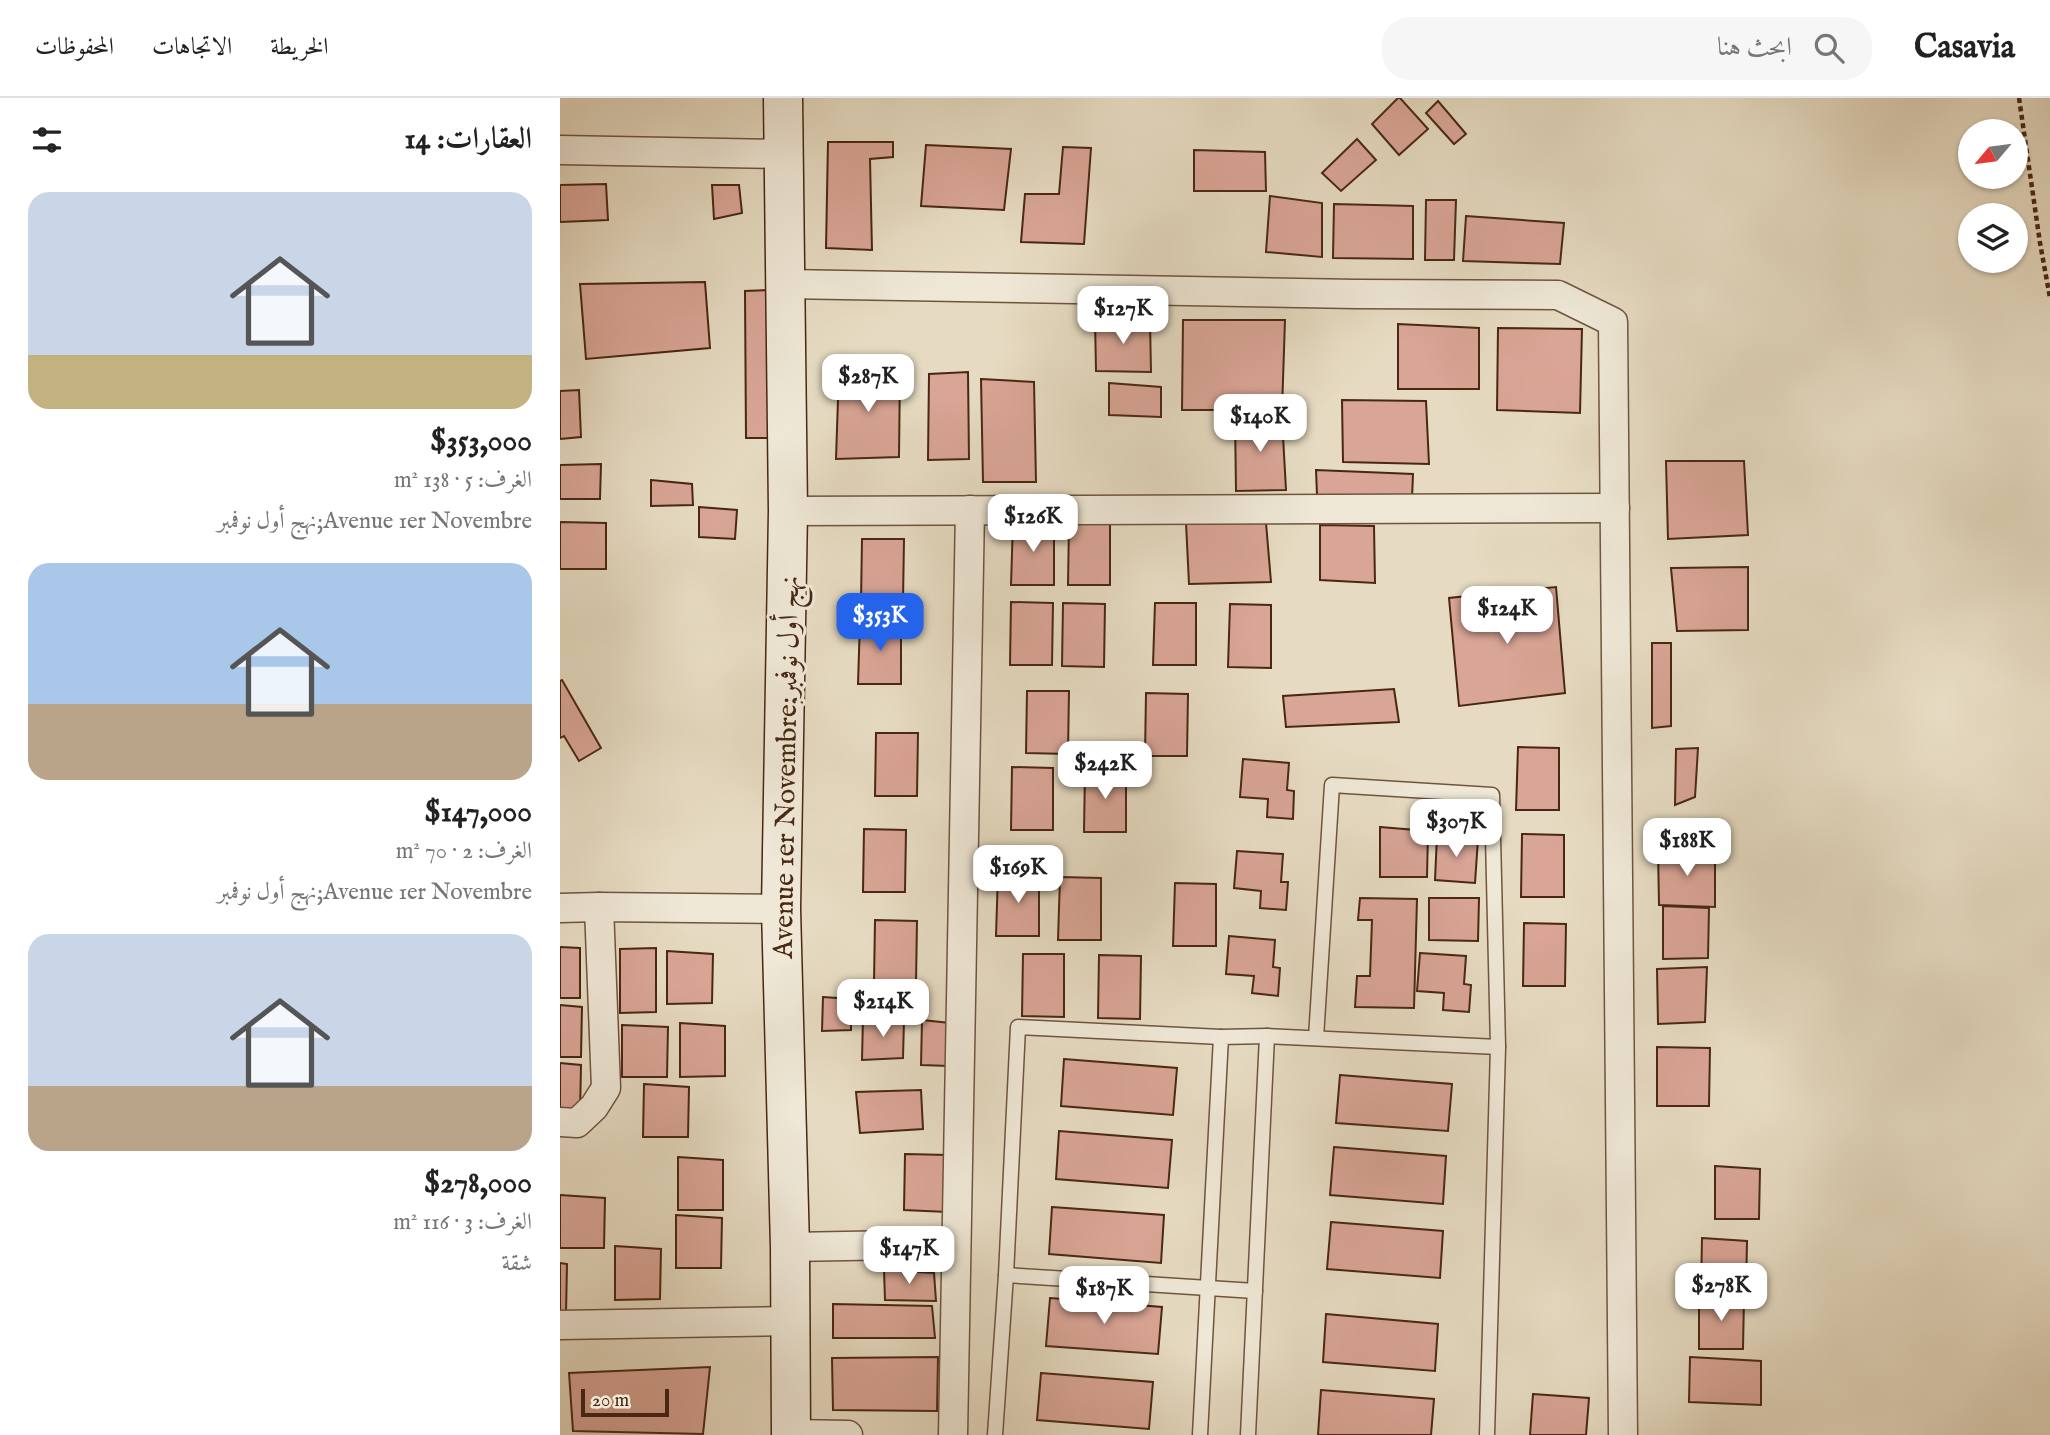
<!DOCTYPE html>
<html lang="ar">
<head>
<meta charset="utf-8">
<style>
	body { margin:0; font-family:"IM FELL English",Amiri,serif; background:#f6f6f6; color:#222; direction:rtl; height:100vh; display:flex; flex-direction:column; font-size:26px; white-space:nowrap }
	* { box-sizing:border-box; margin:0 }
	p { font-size:23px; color:#767676 }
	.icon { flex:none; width:38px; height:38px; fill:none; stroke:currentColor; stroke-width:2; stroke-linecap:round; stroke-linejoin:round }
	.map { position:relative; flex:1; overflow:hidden; direction:ltr }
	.side { display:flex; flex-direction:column; background:#fff; width:560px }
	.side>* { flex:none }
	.needle { width:46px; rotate:241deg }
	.fabs { position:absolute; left:1398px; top:21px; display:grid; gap:14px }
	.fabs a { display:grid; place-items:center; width:70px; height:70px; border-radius:50%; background:#fff; box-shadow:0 2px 5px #0004; font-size:35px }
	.scale { position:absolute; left:21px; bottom:18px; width:88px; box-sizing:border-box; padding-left:7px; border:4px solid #492713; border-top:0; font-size:19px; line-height:24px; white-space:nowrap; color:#492713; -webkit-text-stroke:5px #efe8d7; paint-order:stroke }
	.price { position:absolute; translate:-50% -60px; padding:0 16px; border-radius:14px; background:#fff; color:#222; font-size:23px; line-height:46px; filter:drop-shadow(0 2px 4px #0008) }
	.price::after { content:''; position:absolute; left:50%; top:42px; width:21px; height:16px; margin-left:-10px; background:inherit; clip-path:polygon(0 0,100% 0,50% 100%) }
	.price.on { background:#2563eb; color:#fff }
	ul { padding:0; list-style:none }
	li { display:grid; align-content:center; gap:14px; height:371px; padding:0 28px }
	li span { display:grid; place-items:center; height:217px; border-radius:21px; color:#555 }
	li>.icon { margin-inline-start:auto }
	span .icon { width:126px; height:126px; fill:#fffc; stroke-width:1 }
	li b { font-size:30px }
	h2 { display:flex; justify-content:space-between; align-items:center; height:84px; padding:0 28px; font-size:30px }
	header { display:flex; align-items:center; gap:42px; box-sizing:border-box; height:98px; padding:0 35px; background:#fff; border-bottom:2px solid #e0e0e0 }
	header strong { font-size:33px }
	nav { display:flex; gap:38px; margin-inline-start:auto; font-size:24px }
	.search { width:490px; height:63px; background:#f6f6f6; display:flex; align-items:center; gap:18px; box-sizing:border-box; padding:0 24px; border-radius:28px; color:#767676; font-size:26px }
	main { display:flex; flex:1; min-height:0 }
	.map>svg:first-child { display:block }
	.building { fill:#d9a596; stroke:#492713; stroke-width:2 }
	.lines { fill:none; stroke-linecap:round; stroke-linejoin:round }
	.service-casing { stroke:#70543f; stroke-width:17 }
	.minor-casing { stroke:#70543f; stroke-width:31 }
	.secondary-casing { stroke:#492713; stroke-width:41 }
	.path { stroke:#492713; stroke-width:4.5; stroke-dasharray:5 3.5; stroke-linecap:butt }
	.service { stroke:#efe8d7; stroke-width:14 }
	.minor { stroke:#efe8d7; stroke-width:28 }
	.secondary { stroke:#efe8d7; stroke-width:38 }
	.labels { text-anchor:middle; stroke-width:6; stroke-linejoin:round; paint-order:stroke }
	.street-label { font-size:28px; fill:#492713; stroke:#efe8d7 }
</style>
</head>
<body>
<header>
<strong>Casavia</strong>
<div class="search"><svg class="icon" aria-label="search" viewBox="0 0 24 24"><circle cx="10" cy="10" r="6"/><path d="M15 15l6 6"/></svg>ابحث هنا</div>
<nav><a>الخريطة</a><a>الاتجاهات</a><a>المحفوظات</a></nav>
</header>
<main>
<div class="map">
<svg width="1490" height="1337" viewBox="0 0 1490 1337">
	<rect width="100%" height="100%" fill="#e6dbc2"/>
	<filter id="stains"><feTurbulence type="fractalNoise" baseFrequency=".00286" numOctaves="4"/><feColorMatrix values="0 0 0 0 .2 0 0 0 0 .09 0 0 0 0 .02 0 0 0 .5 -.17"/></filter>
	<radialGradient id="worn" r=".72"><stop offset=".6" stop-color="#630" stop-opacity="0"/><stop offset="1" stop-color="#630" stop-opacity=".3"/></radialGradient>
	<g class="building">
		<path d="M 838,0 L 840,0 L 868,31 L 839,57 L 812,26 Z"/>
		<path d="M 878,3 L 906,36 L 894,46 L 866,15 Z"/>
		<path d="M 797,41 L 816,62 L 781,93 L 762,75 Z"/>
		<path d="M 268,44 L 333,44 L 333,59 L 310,61 L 312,152 L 266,150 Z"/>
		<path d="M 366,47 L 451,51 L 444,112 L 361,108 Z"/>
		<path d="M 503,49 L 531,50 L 524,146 L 461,144 L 465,96 L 499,96 Z"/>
		<path d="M 634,52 L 705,54 L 706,93 L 634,93 Z"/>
		<path d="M 46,86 L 48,122 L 0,124 L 0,87 Z"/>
		<path d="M 152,87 L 179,87 L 182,115 L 154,121 Z"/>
		<path d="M 710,98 L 762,105 L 762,159 L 706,154 Z"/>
		<path d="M 866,102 L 896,102 L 894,162 L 865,162 Z"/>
		<path d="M 774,106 L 853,108 L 853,161 L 773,160 Z"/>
		<path d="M 906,118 L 1004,125 L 1000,166 L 903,163 Z"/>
		<path d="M 145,184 L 150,250 L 26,261 L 20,186 Z"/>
		<path d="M 211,192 L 209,340 L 186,340 L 185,193 Z"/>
		<path d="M 535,221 L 590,223 L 591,274 L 536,273 Z"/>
		<path d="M 623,222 L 725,222 L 722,312 L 622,312 Z"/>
		<path d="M 838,226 L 919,230 L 919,291 L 838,291 Z"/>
		<path d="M 938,230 L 1022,231 L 1020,315 L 937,312 Z"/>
		<path d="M 340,271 L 339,359 L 276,361 L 279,272 Z"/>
		<path d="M 408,274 L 409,361 L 368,362 L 369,276 Z"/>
		<path d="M 421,281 L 474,284 L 476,384 L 423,384 Z"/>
		<path d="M 549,285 L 601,289 L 601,319 L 549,317 Z"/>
		<path d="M 19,292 L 21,339 L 0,341 L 0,293 Z"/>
		<path d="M 782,302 L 866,303 L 869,366 L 783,364 Z"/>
		<path d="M 675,319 L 722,320 L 726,392 L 676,393 Z"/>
		<path d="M 1106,363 L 1184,363 L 1188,437 L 1108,441 Z"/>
		<path d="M 41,366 L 40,401 L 0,401 L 0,367 Z"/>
		<path d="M 756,372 L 853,376 L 852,401 L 757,397 Z"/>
		<path d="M 91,382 L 132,386 L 133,407 L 91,408 Z"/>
		<path d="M 139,409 L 177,412 L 175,441 L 139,439 Z"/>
		<path d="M 0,424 L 46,425 L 46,471 L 0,471 Z"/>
		<path d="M 453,424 L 494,425 L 494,487 L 451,487 Z"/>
		<path d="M 509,425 L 550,425 L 550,487 L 508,487 Z"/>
		<path d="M 626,425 L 706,425 L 711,484 L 629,486 Z"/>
		<path d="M 760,427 L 814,428 L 815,485 L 760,482 Z"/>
		<path d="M 302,441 L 344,441 L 343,504 L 301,504 Z"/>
		<path d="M 1188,469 L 1188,532 L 1117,533 L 1111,470 Z"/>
		<path d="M 996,489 L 1005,595 L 899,608 L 889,500 Z"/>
		<path d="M 451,504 L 493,505 L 492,567 L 450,567 Z"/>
		<path d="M 503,505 L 545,506 L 544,569 L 502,568 Z"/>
		<path d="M 595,505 L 636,505 L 636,567 L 593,567 Z"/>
		<path d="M 670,506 L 711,507 L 711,570 L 668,569 Z"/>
		<path d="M 300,523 L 341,524 L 341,586 L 298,586 Z"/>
		<path d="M 1092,545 L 1111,545 L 1111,628 L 1092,630 Z"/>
		<path d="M 2,582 L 41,650 L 19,663 L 4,638 L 0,640 L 0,583 Z"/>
		<path d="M 834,591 L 839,624 L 726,629 L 723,598 Z"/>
		<path d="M 467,593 L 509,593 L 508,656 L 466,655 Z"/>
		<path d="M 586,595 L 628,596 L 627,658 L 585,658 Z"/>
		<path d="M 316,635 L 358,635 L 357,698 L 315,698 Z"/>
		<path d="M 958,649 L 999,650 L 999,712 L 956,712 Z"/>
		<path d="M 1138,650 L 1135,699 L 1115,707 L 1116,651 Z"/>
		<path d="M 683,661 L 729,665 L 727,692 L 734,693 L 733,721 L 707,719 L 708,701 L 680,699 Z"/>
		<path d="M 452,669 L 493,670 L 493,732 L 451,732 Z"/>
		<path d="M 525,672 L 566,672 L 566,734 L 524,734 Z"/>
		<path d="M 820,729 L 868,733 L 867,779 L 820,779 Z"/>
		<path d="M 304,731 L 346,732 L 345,794 L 303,794 Z"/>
		<path d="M 962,736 L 1004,737 L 1004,799 L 961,799 Z"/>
		<path d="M 877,737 L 918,741 L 915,785 L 875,782 Z"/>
		<path d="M 1098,751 L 1155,754 L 1155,809 L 1099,807 Z"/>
		<path d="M 677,753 L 723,756 L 721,784 L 728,784 L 726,812 L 700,810 L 701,793 L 674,790 Z"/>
		<path d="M 438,775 L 479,775 L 479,838 L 436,838 Z"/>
		<path d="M 500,779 L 541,780 L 541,842 L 498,842 Z"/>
		<path d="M 615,785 L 656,786 L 656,848 L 613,848 Z"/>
		<path d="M 800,800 L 857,801 L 854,910 L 795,909 L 797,878 L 810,878 L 812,822 L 798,822 Z"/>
		<path d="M 869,800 L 919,800 L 918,843 L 869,842 Z"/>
		<path d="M 1103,808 L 1149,810 L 1148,860 L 1103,861 Z"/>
		<path d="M 315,822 L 357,823 L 356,885 L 314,885 Z"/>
		<path d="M 964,825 L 1006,826 L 1005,888 L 963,888 Z"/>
		<path d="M 669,838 L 715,842 L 713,869 L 720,870 L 718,898 L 692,895 L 694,878 L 666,876 Z"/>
		<path d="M 0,849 L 20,850 L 20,900 L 0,900 Z"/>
		<path d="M 96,850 L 96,914 L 60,915 L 60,851 Z"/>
		<path d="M 107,853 L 153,856 L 152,905 L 107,906 Z"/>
		<path d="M 860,855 L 906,858 L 904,886 L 911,887 L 909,914 L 883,912 L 884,895 L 857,893 Z"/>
		<path d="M 463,856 L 504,856 L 504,919 L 462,918 Z"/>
		<path d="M 539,857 L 581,858 L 580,921 L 538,920 Z"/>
		<path d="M 1147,869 L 1145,924 L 1098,926 L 1097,871 Z"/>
		<path d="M 263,899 L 291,901 L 291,932 L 262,933 Z"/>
		<path d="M 0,907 L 22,909 L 21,959 L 0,959 Z"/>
		<path d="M 303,919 L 344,922 L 343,960 L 302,962 Z"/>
		<path d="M 362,922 L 390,925 L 389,968 L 361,967 Z"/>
		<path d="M 120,925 L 165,928 L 165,978 L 120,979 Z"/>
		<path d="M 62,927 L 108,929 L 107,979 L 62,979 Z"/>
		<path d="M 1097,949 L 1150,950 L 1149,1008 L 1097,1008 Z"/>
		<path d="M 504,961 L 617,970 L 613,1017 L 501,1008 Z"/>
		<path d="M 0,965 L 21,967 L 20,1017 L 0,1017 Z"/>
		<path d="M 780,977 L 892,986 L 888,1033 L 776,1025 Z"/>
		<path d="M 84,986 L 129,989 L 128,1039 L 83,1039 Z"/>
		<path d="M 361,992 L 363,1031 L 300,1035 L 296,994 Z"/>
		<path d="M 499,1033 L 612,1042 L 608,1090 L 496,1081 Z"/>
		<path d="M 774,1049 L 886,1058 L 883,1106 L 770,1097 Z"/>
		<path d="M 345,1056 L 388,1057 L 387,1114 L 344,1112 Z"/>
		<path d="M 118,1059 L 163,1062 L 163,1112 L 118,1112 Z"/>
		<path d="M 1155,1068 L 1200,1071 L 1199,1121 L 1155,1121 Z"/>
		<path d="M 0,1097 L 45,1100 L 44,1150 L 0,1150 Z"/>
		<path d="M 492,1109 L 604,1117 L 601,1165 L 489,1156 Z"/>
		<path d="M 116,1117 L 162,1120 L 161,1170 L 116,1170 Z"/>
		<path d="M 771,1124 L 883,1133 L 880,1180 L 767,1171 Z"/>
		<path d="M 1142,1140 L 1187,1143 L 1186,1193 L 1141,1193 Z"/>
		<path d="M 55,1148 L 101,1151 L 100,1201 L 55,1202 Z"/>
		<path d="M 0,1165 L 7,1166 L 6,1216 L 0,1216 Z"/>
		<path d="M 324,1172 L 374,1175 L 376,1203 L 325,1202 Z"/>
		<path d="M 1139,1198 L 1184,1200 L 1183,1251 L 1139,1251 Z"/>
		<path d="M 490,1200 L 602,1209 L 598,1256 L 486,1248 Z"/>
		<path d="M 273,1206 L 372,1208 L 375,1240 L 273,1240 Z"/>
		<path d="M 766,1216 L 878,1226 L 875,1273 L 763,1264 Z"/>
		<path d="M 378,1259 L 377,1313 L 273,1312 L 272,1260 Z"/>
		<path d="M 1130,1259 L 1201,1263 L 1201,1307 L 1129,1304 Z"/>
		<path d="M 150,1269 L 143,1336 L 13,1333 L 9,1275 Z"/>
		<path d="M 481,1275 L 593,1284 L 589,1331 L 477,1322 Z"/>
		<path d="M 761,1292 L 874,1301 L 871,1337 L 758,1337 Z"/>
		<path d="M 973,1296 L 1029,1300 L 1026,1337 L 970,1337 Z"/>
	</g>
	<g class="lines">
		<defs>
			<g id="service">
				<path d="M 756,940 L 772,687 L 932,697 L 938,949"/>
				<path d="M 446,1177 L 695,1193"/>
				<path d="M 435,1337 L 446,1177 L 458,929 L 661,939"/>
				<path d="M 640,1337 L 661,939 L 707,938"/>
				<path d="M 688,1337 L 707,938 L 938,949 L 927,1337"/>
			</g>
			<g id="minor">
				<path d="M 0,52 L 224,56"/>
				<path d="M 225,186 L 796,196 L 998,197 L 1053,224 L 1063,1337"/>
				<path d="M 228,413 L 1055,410"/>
				<path d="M 0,810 L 39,809 L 221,811"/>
				<path d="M 0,1024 L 17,1025 L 34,1009 L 46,990 L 39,809"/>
				<path d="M 230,1149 L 396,1146"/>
				<path d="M 0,1227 L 230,1223"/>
				<path d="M 231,1336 L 288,1337"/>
				<path d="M 393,1337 L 410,412"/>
			</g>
			<path id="secondary" d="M 223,0 L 228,413 L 221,811 L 230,1149 L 231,1337"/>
		</defs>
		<use href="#service" class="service-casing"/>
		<use href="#minor" class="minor-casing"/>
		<use href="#secondary" class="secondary-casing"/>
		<path class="path" d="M 1459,0 L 1480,145 L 1490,200"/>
		<use href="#service" class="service"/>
		<use href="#minor" class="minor"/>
		<use href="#secondary" class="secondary"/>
	</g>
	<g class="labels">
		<g class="street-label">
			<text transform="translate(225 669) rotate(-89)" y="10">Avenue 1er Novembre;نهج أول نوفمبر</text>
		</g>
	</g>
	<rect width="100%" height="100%" filter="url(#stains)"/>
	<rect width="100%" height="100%" fill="url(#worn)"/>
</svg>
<div class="fabs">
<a><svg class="needle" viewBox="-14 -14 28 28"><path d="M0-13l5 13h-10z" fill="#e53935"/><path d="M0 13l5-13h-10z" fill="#767676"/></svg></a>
<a><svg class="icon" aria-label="layers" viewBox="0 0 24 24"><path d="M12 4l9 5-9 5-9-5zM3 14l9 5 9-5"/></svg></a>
</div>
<div class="scale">20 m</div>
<b class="price" style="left:563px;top:248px">$127K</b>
<b class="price" style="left:308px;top:316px">$287K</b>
<b class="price" style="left:700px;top:356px">$140K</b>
<b class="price" style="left:473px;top:456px">$126K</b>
<b class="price" style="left:947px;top:548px">$124K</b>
<b class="price on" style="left:320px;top:555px">$353K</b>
<b class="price" style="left:545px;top:703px">$242K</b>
<b class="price" style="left:896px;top:761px">$307K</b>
<b class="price" style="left:1127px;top:780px">$188K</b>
<b class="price" style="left:458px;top:807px">$169K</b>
<b class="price" style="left:323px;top:941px">$214K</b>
<b class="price" style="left:349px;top:1188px">$147K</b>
<b class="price" style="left:1161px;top:1225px">$278K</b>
<b class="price" style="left:544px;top:1228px">$187K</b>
</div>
<section class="side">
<h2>العقارات: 14<svg class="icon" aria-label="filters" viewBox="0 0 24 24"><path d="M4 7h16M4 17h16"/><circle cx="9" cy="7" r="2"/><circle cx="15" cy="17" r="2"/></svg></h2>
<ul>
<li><span style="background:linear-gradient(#c9d6e8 75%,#c2b280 0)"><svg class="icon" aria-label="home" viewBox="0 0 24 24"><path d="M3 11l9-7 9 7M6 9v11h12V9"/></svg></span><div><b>$353,000</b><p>الغرف: 5 · 138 m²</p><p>Avenue 1er Novembre;نهج أول نوفمبر</p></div></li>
<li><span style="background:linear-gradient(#a9c7e8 65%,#b9a48a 0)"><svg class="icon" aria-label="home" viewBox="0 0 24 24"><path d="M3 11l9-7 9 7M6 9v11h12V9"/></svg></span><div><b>$147,000</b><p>الغرف: 2 · 70 m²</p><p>Avenue 1er Novembre;نهج أول نوفمبر</p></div></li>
<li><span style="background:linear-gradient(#c9d6e8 70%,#b9a48a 0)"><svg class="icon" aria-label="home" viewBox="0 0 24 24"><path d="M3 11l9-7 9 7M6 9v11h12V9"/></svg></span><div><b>$278,000</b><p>الغرف: 3 · 116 m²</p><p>شقة</p></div></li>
</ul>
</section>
</main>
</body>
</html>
